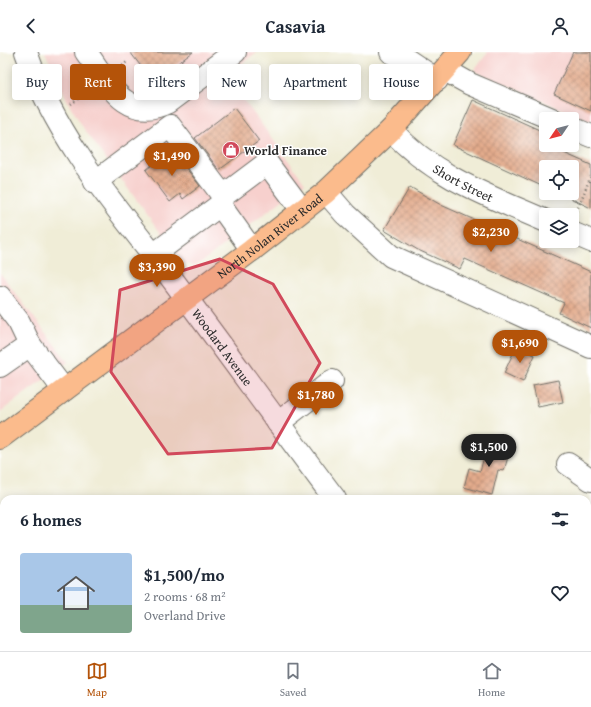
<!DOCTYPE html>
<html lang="en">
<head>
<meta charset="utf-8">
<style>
	body { margin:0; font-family:"Gentium Book Plus",serif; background:#f6f6f7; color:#1f2937; height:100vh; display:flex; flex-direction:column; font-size:15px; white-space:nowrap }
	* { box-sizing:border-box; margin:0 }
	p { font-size:13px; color:#747a83 }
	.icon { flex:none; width:22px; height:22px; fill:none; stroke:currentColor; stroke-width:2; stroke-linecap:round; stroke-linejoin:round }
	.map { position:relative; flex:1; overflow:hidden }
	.details { position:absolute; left:0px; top:443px; width:591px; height:156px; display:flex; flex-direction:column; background:#fff; border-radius:12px 12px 0 0; box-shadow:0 2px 10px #0003 }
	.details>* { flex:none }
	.hud { position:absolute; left:12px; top:12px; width:567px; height:36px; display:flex; gap:8px }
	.needle { width:26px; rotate:235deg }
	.fabs { position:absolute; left:539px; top:60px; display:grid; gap:8px }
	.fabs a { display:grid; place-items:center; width:40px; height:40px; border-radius:4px; background:#fff; box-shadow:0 2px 10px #0003; font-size:20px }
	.price { position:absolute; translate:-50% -34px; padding:0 9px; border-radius:14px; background:#b45309; color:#fff; font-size:13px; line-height:26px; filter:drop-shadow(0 1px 2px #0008) }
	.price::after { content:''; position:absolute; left:50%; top:24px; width:12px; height:9px; margin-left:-6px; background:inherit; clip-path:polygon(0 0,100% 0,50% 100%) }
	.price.active { background:#222; color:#fff }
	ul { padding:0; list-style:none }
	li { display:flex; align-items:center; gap:12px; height:100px; padding:0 20px }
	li+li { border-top:1px solid #e0e1e3 }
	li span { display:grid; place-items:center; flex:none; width:112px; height:80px; border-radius:4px; color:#555 }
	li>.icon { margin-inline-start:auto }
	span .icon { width:48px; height:48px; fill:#fffc; stroke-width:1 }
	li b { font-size:17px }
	h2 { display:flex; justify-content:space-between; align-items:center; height:48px; padding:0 20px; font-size:17px }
	.pill { padding:0 14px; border-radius:4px; background:#fff; box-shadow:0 2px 10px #0003; font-size:14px; line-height:36px }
	.pill.active { background:#b45309; color:#fff }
	header { display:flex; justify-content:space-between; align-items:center; height:52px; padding:0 20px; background:#fff; font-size:18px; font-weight:800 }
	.dock { display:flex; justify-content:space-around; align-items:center; height:56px; border-top:1px solid #e0e1e3; background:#fff; font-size:11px; color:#747a83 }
	.dock a { display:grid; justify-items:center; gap:2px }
	.dock .active { color:#b45309 }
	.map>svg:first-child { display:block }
	.built { fill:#f7d0cd }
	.building { fill:url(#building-cross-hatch) }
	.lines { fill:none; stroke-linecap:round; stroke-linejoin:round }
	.minor-casing { stroke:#706f67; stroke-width:24 }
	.major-casing { stroke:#706f67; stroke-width:24 }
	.path { stroke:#706f67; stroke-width:2.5; stroke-dasharray:1 3; stroke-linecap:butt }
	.minor { stroke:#fff; stroke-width:22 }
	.major { stroke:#fbbb8c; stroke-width:22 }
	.marked { fill:#d1495b; fill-opacity:0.2; stroke:#d1495b; stroke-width:3; stroke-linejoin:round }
	.labels { text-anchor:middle; stroke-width:3; stroke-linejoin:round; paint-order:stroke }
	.poi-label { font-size:13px; font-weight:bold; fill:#2b2b2b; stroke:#fff; text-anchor:start }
	.street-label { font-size:13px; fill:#2b2b2b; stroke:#fff }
</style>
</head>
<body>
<header><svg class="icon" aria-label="back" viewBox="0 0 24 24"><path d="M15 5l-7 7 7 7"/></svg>Casavia<svg class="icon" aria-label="person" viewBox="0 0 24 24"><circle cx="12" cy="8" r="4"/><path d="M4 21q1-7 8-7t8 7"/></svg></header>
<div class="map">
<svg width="591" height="599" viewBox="0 0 591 599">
	<defs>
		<pattern id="building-cross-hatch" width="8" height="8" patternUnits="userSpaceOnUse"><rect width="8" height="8" fill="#e3ab8c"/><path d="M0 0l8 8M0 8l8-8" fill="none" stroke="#b88b73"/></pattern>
	</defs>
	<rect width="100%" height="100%" fill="#fff"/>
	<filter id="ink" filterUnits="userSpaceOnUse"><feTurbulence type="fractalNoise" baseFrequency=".025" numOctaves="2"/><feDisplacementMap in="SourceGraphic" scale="8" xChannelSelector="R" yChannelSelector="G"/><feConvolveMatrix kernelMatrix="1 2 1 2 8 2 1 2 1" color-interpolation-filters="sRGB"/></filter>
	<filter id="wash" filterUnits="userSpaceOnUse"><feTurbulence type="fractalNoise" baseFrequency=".012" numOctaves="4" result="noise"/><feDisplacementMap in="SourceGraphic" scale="16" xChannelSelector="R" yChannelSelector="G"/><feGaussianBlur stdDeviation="0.9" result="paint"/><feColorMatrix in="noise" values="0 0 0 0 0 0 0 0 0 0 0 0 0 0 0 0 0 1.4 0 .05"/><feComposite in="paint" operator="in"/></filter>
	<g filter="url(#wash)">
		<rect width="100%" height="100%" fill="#f0edd7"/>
		<g class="built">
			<path d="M 45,0 L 257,0 L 226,24 L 305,131 L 200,211 L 193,214 L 183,211 L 84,77 L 69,52 Z"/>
			<path d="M 488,0 L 591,0 L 591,70 L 474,19 Z"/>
			<path d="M 0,221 L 68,310 L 0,360 Z"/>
		</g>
		<g id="blocks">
			<g class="building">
				<path d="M 130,0 L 193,0 L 153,30 Z"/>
				<path d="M 573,0 L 591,0 L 591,59 L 554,42 Z"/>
				<path d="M 473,48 L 546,81 L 546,93 L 591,113 L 591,156 L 572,147 L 572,115 L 546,115 L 546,136 L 453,93 Z"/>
				<path d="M 234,56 L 259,89 L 219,118 L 195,86 Z"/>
				<path d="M 172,98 L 200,134 L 183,147 L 180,142 L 170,150 L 146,118 L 152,113 L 151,111 L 166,100 L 167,101 Z"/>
				<path d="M 410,135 L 441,153 L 591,220 L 591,276 L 559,261 L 564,251 L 465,207 L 460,217 L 418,198 L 384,178 Z"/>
				<path d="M 516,295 L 535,303 L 523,330 L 504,321 Z"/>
				<path d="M 558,328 L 563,350 L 538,355 L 533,333 Z"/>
				<path d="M 489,388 L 511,394 L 504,419 L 498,418 L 492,443 L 464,435 L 469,416 L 480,419 Z"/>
			</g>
		</g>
	</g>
	<g filter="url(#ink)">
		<use href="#blocks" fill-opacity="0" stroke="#706f67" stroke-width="1"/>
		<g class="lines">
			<defs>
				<g id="minor">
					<path id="s1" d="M 26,0 C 56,86 114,153 169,223 C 225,297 279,373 335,447"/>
					<path d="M 86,0 C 108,30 125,71 168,50 L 235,0"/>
					<path d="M 391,0 L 407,8 L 437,28"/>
					<path d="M 445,18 L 470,32 L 552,67"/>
					<path d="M 572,76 L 591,84"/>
					<path id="s2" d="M 391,78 C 434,125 489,144 546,169"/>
					<path d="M 95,130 L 170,74 L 223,144"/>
					<path d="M 326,140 L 345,162 L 391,204 L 591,295"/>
					<path d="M 220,153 L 252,198"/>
					<path d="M 572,181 L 591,189"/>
					<path d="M 153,203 L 220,153 L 223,144 L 267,111 L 302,158"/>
					<path d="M 0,245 L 19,270 L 30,293"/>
					<path d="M 0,314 L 30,293 L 64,338"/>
					<path d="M 278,371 L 332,329"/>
					<path d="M 568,412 L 591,428"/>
					<path d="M 427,595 L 429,599"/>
				</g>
				<g id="major">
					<path id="s3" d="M 0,386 L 252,198 L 326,140 L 391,78 L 460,0"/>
				</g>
			</defs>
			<use href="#minor" class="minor-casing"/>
			<use href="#major" class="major-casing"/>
			<g class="path">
				<path d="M 119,16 L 127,10"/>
				<path d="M 71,52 L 86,41"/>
				<path d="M 575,163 L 591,124"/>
			</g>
			<use href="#minor" class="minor"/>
			<use href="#major" class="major"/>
		</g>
	</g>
	<path class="marked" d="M 220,207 L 273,232 L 320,311 L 272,396 L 168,402 L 111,320 L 120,238 Z"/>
	<defs>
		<symbol id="shop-disc" viewBox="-11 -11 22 22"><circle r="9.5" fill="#d1495b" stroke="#fff"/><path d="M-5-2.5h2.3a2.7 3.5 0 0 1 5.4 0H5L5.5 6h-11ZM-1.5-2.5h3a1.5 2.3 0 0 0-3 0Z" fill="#fff"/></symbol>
	</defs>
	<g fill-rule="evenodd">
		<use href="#shop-disc" x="221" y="88" width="20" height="20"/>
	</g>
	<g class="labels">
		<g class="poi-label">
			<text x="244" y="103">World Finance</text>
		</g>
		<g class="street-label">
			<text dy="5" stroke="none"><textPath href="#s2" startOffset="90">Short Street</textPath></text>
			<text dy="5" stroke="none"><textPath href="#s3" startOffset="337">North Nolan River Road</textPath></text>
			<text dy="5" stroke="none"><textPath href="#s1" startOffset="356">Woodard Avenue</textPath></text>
		</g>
	</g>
</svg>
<div class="fabs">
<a><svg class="needle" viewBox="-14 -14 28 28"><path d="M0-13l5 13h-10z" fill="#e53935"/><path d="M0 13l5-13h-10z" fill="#747a83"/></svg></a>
<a><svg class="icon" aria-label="locate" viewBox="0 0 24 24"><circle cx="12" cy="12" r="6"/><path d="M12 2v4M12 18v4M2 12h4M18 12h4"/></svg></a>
<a><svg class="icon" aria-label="layers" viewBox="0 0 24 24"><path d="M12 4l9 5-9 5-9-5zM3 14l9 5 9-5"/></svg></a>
</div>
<b class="price" style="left:172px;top:125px">$1,490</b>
<b class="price" style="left:491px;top:201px">$2,230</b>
<b class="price" style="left:157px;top:236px">$3,390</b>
<b class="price" style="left:520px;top:312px">$1,690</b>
<b class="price" style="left:316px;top:364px">$1,780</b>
<b class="price active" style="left:489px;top:416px">$1,500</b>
<div class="hud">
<a class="pill">Buy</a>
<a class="pill active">Rent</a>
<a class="pill">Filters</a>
<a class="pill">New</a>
<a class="pill">Apartment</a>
<a class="pill">House</a>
</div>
<section class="details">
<h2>6 homes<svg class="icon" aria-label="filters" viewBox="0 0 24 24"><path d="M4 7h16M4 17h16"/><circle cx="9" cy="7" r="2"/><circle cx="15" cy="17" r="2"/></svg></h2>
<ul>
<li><span style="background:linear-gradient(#a9c7e8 65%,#7fa58c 0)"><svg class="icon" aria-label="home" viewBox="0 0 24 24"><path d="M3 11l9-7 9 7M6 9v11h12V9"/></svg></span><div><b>$1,500/mo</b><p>2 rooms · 68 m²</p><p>Overland Drive</p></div><svg class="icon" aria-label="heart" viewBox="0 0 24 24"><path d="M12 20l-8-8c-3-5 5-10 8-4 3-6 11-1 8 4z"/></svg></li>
</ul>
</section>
</div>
<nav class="dock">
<a class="active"><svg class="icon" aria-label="map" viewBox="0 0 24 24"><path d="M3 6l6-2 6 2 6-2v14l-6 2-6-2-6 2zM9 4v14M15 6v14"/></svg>Map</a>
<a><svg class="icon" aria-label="saved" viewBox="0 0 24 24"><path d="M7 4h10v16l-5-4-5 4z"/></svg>Saved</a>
<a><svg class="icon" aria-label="home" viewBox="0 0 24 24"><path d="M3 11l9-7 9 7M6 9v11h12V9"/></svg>Home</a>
</nav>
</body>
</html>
